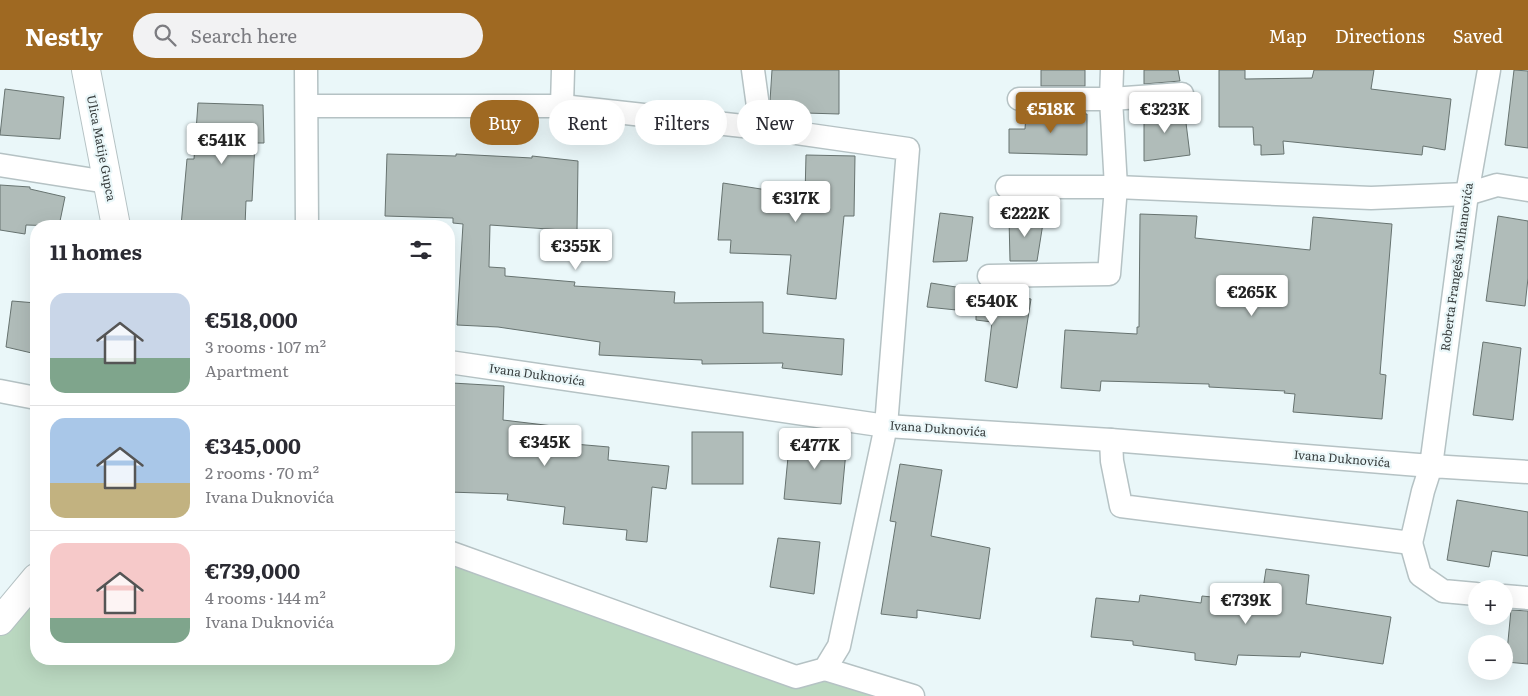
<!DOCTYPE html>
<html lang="en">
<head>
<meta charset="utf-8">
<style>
	body { margin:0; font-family:Literata,serif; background:#f2f2f3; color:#2b2b33; height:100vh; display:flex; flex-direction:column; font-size:19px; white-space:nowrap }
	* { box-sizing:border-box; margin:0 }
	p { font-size:16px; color:#7c7c81 }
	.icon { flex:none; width:28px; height:28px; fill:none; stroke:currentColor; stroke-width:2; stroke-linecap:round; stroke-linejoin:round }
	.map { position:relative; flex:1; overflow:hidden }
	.details { position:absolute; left:30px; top:150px; width:425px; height:445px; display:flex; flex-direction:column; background:#fff; border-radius:20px; box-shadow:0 5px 20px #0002 }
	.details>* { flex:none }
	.guide { position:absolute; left:470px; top:30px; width:475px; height:45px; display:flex; gap:10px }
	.tools { position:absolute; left:1468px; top:510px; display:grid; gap:10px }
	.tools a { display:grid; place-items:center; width:45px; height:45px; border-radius:50%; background:#fff; box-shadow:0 5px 20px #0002; font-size:25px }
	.price { position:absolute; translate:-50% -42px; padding:0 11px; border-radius:5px; background:#fff; color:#222; font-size:16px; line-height:32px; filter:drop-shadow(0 1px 2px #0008) }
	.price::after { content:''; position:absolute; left:50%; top:30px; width:15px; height:11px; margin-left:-8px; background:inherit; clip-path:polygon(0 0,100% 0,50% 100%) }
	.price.selected { background:#9f6922; color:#fff }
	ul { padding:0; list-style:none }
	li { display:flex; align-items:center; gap:15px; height:125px; padding:0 20px }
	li+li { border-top:1px solid #e1e1e2 }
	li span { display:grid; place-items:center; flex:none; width:140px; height:100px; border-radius:15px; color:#555 }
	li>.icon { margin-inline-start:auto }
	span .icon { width:60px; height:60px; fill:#fffc; stroke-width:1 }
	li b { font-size:21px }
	h2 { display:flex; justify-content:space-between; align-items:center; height:60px; padding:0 20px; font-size:21px }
	.tag { padding:0 18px; border-radius:22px; background:#fff; box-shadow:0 5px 20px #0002; font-size:18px; line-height:45px }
	.tag.selected { background:#9f6922; color:#fff }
	header { display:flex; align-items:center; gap:30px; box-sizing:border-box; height:70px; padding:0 25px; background:#9f6922; color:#fff }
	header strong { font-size:24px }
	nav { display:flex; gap:28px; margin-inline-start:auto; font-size:18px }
	.search { width:350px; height:45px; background:#f2f2f3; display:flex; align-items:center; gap:12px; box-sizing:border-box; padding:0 18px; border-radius:28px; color:#7c7c81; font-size:19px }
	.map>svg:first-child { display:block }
	.green { fill:#bad8c0 }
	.building { fill:#b0bcb9; stroke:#677370 }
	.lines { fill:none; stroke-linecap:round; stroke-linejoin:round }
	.minor-casing { stroke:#b5c2c4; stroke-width:25 }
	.tertiary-casing { stroke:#b5c2c4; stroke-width:30 }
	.minor { stroke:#fff; stroke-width:22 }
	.tertiary { stroke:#fff; stroke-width:28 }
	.labels { text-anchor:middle; stroke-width:4.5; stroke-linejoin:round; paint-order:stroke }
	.street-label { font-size:12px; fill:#373d3d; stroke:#eaf7f9 }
</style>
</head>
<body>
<header>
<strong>Nestly</strong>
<div class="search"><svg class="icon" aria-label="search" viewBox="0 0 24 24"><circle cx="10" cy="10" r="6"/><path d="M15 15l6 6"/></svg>Search here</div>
<nav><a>Map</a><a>Directions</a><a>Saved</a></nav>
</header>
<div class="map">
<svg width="1528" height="626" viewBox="0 0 1528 626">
	<rect width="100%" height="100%" fill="#eaf7f9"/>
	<path class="green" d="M 449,482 L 796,606 L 825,599 L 913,626 L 0,626 L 0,551 L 36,508 L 36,589 L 449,589 Z"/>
	<g class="building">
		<path d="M 772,0 L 839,0 L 839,44 L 772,42 L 770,31 Z"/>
		<rect x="1041" y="0" width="44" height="16"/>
		<path d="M 1144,0 L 1178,0 L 1180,11 L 1144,14 Z"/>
		<path d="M 1219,0 L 1245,0 L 1245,9 L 1312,8 L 1314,0 L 1374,0 L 1371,19 L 1451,29 L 1445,80 L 1423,76 L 1422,85 L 1283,71 L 1284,84 L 1261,85 L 1261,75 L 1254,75 L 1253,57 L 1219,57 Z"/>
		<path d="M 1514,0 L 1528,1 L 1528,78 L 1505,75 Z"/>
		<path d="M 5,19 L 64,27 L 60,69 L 0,65 Z"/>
		<path d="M 198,33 L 263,35 L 264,73 L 255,73 L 252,131 L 246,131 L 245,156 L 181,156 L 187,89 L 194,89 Z"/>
		<path d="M 1184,37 L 1190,85 L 1144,91 L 1144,40 Z"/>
		<path d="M 1040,42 L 1085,42 L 1085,44 L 1087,44 L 1087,85 L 1009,83 L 1009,59 L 1025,59 L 1026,44 L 1040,44 Z"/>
		<path d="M 387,84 L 456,86 L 456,84 L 532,88 L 532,86 L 578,91 L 577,161 L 490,155 L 489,197 L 505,198 L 505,206 L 575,212 L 574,216 L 675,222 L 674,233 L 763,232 L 763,263 L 844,269 L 842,305 L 782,298 L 783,293 L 702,294 L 702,290 L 599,285 L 600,272 L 498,257 L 457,255 L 463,154 L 453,153 L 453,148 L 385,146 Z"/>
		<path d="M 806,85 L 855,86 L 854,146 L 844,146 L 836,229 L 787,224 L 791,185 L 730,183 L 731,170 L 718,170 L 723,113 L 805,126 Z"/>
		<path d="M 0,115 L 30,117 L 30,119 L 65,127 L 59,156 L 26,155 L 25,164 L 0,160 Z"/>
		<path d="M 940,143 L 973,147 L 967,191 L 933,192 Z"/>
		<path d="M 1140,144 L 1197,146 L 1195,168 L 1310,180 L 1313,147 L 1392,154 L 1380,304 L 1386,305 L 1382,349 L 1293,342 L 1295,324 L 1284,323 L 1285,321 L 1209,317 L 1209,314 L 1101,311 L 1100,321 L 1061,318 L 1065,260 L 1137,264 L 1137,257 L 1139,257 Z"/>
		<path d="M 1498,146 L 1528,151 L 1528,208 L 1525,236 L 1486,231 Z"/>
		<path d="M 1044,147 L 1037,191 L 1010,191 L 1009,148 Z"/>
		<path d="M 931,213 L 1031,229 L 1017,318 L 985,311 L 992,252 L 976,250 L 976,242 L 927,237 Z"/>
		<path d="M 12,231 L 36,233 L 36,284 L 6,277 Z"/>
		<path d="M 1483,272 L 1521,278 L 1513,350 L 1473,345 Z"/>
		<path d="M 452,313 L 504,316 L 503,350 L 553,356 L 551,372 L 609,377 L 608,390 L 669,396 L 666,419 L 652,417 L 647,472 L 626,470 L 627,460 L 563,454 L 565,437 L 507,430 L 508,424 L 449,422 L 449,372 Z"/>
		<rect x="692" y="362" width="51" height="52"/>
		<path d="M 790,366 L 847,371 L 841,434 L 784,429 Z"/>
		<path d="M 900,394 L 942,400 L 931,466 L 990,478 L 980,549 L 917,540 L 917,548 L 881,544 L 896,452 L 890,451 Z"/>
		<path d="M 1457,430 L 1528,442 L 1528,486 L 1492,481 L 1489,497 L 1447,490 Z"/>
		<path d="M 778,468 L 820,472 L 814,524 L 770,517 Z"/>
		<path d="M 1266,499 L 1309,505 L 1306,534 L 1391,547 L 1383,594 L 1301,582 L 1300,587 L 1238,585 L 1236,595 L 1195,590 L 1195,583 L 1133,575 L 1133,571 L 1091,567 L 1096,528 L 1139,532 L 1140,525 L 1201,533 L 1202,526 L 1261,532 Z"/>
		<path d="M 1511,540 L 1528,541 L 1528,594 L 1506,592 Z"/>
	</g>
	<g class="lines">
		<defs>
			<g id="minor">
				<path d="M 306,0 L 307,156"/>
				<path d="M 753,0 L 761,58"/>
				<path d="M 1019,29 L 1111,29 L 1182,24"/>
				<path d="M 307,36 L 562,36 L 761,58 L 908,79 L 886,356 L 839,576 L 825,599 L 796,607 L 449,482"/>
				<path d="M 562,36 L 563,0"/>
				<path d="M 0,95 L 107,112"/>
				<path d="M 1007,117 L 1116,117 L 1371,128 L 1467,124 L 1497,115 L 1528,120"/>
				<path d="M 989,206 L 1109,204 L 1116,117 L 1111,29 L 1112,0"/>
				<path d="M 449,292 L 886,356 L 1111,370 L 1431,396 L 1467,124 L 1489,0"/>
				<path d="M 0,321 L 36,328"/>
				<path d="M 1111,370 L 1112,391 L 1121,436 L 1411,473 L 1423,421 L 1431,396 L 1528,402"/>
				<path d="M 1411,473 L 1420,505 L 1443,521 L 1476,524"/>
				<path d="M 1504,526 L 1528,528"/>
				<path d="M 825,599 L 913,626"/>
			</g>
			<g id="tertiary">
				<path d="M 86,0 L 116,156"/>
				<path d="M 0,551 L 36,508"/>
			</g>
		</defs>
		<use href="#minor" class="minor-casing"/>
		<use href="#tertiary" class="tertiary-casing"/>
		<use href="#minor" class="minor"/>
		<use href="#tertiary" class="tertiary"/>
	</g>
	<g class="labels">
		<g class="street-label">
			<text transform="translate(101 78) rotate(79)" y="4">Ulica Matije Gupca</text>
			<text transform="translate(1457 197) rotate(-82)" y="4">Roberta Frangeša Mihanovića</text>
			<text transform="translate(537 305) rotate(8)" y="4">Ivana Duknovića</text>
			<text transform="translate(938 359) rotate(4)" y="4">Ivana Duknovića</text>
			<text transform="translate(1342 389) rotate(5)" y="4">Ivana Duknovića</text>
		</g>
	</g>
</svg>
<div class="tools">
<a>+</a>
<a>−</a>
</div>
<b class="price selected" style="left:1051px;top:64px">€518K</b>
<b class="price" style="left:1165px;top:64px">€323K</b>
<b class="price" style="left:222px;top:95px">€541K</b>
<b class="price" style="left:796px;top:153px">€317K</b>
<b class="price" style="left:1025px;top:168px">€222K</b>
<b class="price" style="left:576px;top:201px">€355K</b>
<b class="price" style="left:1252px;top:247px">€265K</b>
<b class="price" style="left:992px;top:256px">€540K</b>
<b class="price" style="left:545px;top:397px">€345K</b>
<b class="price" style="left:815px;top:400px">€477K</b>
<b class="price" style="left:1246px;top:555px">€739K</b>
<div class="guide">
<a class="tag selected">Buy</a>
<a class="tag">Rent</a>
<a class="tag">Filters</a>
<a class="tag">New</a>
</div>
<section class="details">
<h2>11 homes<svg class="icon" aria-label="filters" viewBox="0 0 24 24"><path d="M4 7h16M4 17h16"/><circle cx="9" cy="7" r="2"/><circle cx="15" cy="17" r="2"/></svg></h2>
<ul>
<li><span style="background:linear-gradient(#c9d6e8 65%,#7fa58c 0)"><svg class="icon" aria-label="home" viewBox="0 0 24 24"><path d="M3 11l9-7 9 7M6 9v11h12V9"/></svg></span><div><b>€518,000</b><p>3 rooms · 107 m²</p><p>Apartment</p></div></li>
<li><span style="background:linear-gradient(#a9c7e8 65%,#c2b280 0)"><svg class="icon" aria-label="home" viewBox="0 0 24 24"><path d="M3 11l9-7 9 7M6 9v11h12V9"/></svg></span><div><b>€345,000</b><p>2 rooms · 70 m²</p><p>Ivana Duknovića</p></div></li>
<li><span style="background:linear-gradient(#f6c9c9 75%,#7fa58c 0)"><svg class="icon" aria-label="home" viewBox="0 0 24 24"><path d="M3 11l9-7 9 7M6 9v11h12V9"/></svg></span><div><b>€739,000</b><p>4 rooms · 144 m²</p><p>Ivana Duknovića</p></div></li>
</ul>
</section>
</div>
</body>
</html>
